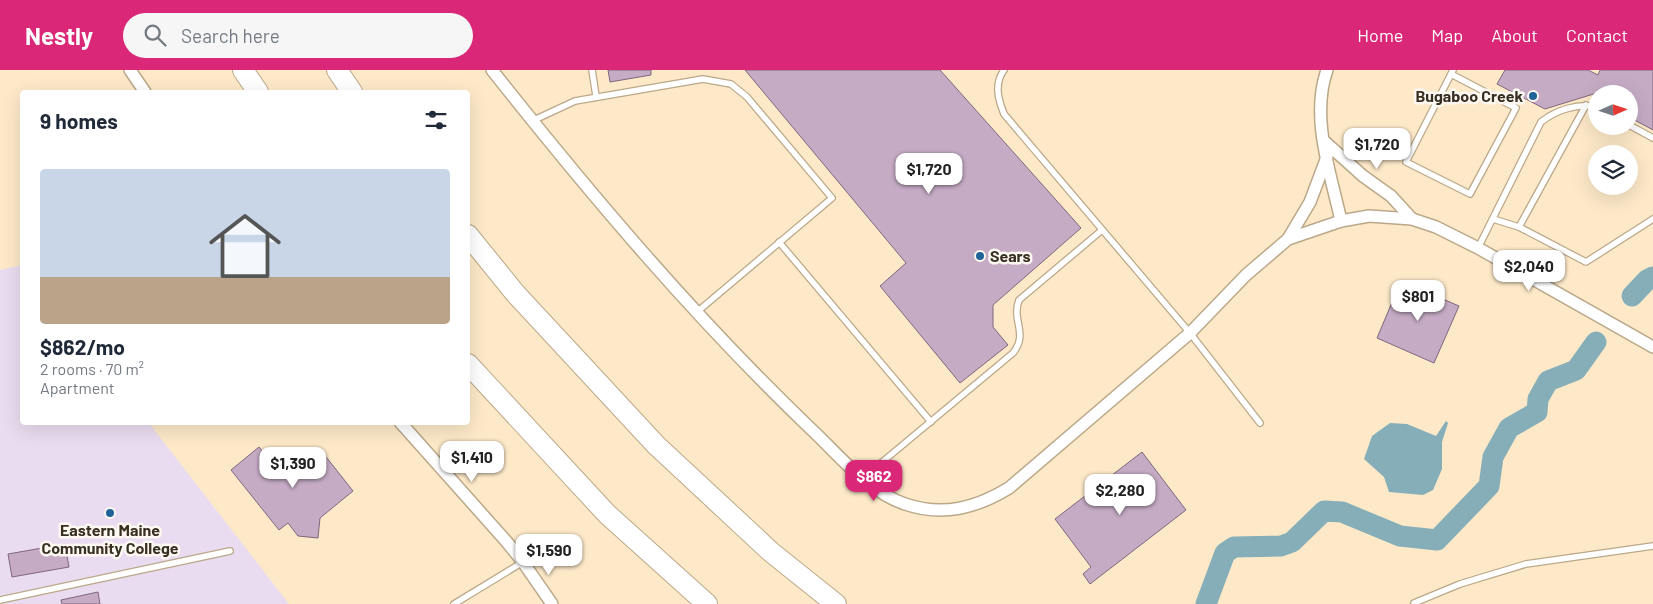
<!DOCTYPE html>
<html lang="en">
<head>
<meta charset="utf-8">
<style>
	body { margin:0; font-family:Barlow,sans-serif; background:#f6f6f7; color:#1f2937; height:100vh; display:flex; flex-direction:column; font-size:19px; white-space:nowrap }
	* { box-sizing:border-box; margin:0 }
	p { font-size:16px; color:#747a83 }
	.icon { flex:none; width:28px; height:28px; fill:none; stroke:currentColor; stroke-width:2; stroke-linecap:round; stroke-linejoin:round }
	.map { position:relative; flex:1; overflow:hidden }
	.details { position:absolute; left:20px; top:20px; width:450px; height:335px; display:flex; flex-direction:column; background:#fff; border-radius:5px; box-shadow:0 5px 20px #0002 }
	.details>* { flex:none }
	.needle { width:32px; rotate:87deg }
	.buttons { position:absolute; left:1588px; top:15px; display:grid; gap:10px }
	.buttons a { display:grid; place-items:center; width:50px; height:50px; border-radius:50%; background:#fff; box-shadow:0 5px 20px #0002; font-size:25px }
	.price { position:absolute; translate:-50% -42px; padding:0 11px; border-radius:10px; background:#fff; color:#222; font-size:16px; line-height:32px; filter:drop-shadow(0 1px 2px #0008) }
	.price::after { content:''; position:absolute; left:50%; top:30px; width:15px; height:11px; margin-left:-8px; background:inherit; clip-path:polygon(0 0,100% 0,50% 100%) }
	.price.current { background:#db2777; color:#fff }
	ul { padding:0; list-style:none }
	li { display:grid; align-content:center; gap:10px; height:265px; padding:0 20px }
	li span { display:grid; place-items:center; height:155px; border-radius:5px; color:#555 }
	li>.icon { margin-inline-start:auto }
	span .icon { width:90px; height:90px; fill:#fffc; stroke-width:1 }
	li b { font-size:21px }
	h2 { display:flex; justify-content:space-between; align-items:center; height:60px; padding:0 20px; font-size:21px }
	header { display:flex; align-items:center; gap:30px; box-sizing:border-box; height:70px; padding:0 25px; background:#db2777; color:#fff }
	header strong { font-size:24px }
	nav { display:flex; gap:28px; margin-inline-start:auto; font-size:18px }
	.search { width:350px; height:45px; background:#f6f6f7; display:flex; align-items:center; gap:12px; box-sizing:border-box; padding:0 18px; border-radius:28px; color:#747a83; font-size:19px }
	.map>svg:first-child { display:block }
	.education { fill:#eadcf0 }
	.water { fill:#86aeb9 }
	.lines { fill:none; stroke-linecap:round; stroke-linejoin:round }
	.river { stroke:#86aeb9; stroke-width:21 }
	.building { fill:#c5abc4; stroke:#7f667e }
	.lane-casing { stroke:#bba889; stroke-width:8 }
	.street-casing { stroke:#bba889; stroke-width:14 }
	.highway-casing { stroke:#bba889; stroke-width:22 }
	.lane { stroke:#fff; stroke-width:5.5 }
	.street { stroke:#fff; stroke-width:11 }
	.highway { stroke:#fff; stroke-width:20 }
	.poi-dot { fill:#1f6398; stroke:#fdf8f2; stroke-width:2 }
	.labels { text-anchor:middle; stroke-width:5; stroke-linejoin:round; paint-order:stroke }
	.poi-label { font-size:16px; font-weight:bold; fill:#372f22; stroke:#fdf8f2; text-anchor:end }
</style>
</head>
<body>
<header>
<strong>Nestly</strong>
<div class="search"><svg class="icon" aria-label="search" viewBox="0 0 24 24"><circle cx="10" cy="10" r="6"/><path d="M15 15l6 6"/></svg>Search here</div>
<nav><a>Home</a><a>Map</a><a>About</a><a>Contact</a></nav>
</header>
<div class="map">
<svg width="1653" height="534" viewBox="0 0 1653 534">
	<rect width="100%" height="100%" fill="#fde9c8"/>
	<path class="education" d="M 22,195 L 22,352 L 149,353 L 289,534 L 0,534 L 0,200 Z"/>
	<path class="water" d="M 1446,351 L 1448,353 L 1442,372 L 1442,399 L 1433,420 L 1423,425 L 1389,422 L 1384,407 L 1364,389 L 1372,366 L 1390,353 L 1407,354 L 1436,366 Z"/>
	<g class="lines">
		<g class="river">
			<path d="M 1632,226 L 1647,210 L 1653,207"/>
			<path d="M 1206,534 L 1225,483 L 1234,477 L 1281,476 L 1292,472 L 1324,441 L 1342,442 L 1400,466 L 1437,470 L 1489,416 L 1493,387 L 1509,358 L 1537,342 L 1538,329 L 1548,311 L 1576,300 L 1596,272"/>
		</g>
	</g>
	<g class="building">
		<path d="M 608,0 L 651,0 L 651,5 L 610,12 Z"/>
		<path d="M 745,0 L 940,0 L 1081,158 L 993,235 L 993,257 L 1008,275 L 960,313 L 880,216 L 906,193 Z"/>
		<path d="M 1505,0 L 1588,0 L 1598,5 L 1600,0 L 1653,0 L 1653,60 L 1629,47 L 1629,24 L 1603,24 L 1600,22 L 1545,39 L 1497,14 Z"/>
		<path d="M 1401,211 L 1459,236 L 1434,293 L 1377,268 Z"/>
		<path d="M 259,377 L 271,392 L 289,378 L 305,398 L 323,383 L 353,421 L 320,448 L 318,468 L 298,466 L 288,453 L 279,460 L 231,400 Z"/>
		<path d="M 1142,382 L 1186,440 L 1090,514 L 1083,504 L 1091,497 L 1055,449 Z"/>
		<path d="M 65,474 L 69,497 L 12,507 L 8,484 Z"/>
		<path d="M 98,522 L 100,534 L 62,534 L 61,530 Z"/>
	</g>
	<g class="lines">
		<defs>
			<g id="lane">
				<path d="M 592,0 L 596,26"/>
				<path d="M 1004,0 C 994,14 998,29 1004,44 L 1190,263 L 1260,353"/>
				<path d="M 1451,4 L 1516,38 L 1470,124 L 1406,92 L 1451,4 L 1453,0"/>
				<path d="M 1586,35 L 1519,157 L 1586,192 L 1653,149"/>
				<path d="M 532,51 L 575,31 L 703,9 L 731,14 L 747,27 L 832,128 L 697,242"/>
				<path d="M 1629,55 L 1653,68"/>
				<path d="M 1493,149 L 1519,157"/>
				<path d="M 779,172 L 931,352"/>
				<path d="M 1478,178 L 1541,52 C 1556,40 1578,33 1596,37"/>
				<path d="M 863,408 L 1013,283 C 1029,263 1011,251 1019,230 L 1102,160"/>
				<path d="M 0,530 L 230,481"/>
				<path d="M 1414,533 L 1460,514 L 1526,494 L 1653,476"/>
				<path d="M 454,534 L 523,492"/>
			</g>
			<g id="street">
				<path d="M 130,0 L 145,22"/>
				<path d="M 492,0 C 591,125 695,248 811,359 C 839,385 867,421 905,434 C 943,447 976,438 1009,418 L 1190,263 L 1246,205 L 1288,169 L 1341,151 L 1369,146 L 1412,149 L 1436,157 L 1478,178 L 1653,277"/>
				<path d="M 1327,0 C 1310,48 1331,104 1341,151"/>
				<path d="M 1324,71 L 1363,106 L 1391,126 L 1412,149"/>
				<path d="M 1288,169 L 1310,132 L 1327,87"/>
				<path d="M 400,352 L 506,471 L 523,492 L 552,534"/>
			</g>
			<g id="highway">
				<path d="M 243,0 L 258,22"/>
				<path d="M 337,0 L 352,22"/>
				<path d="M 468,165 L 515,223 L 656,375 L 771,482 L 836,534"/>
				<path d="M 468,294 L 607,444 L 707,534"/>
			</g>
		</defs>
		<use href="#lane" class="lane-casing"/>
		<use href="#street" class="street-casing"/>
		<use href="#highway" class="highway-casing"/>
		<use href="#lane" class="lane"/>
		<use href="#street" class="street"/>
		<use href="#highway" class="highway"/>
	</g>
	<g class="poi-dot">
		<circle cx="1533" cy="26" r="5"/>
		<circle cx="980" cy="186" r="5"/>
		<circle cx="110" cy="443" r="5"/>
	</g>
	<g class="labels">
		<g class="poi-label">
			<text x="1523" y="32">Bugaboo Creek</text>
			<text x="990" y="192" text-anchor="start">Sears</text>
			<text x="110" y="466" text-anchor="middle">Eastern Maine<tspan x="110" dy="18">Community College</tspan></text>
		</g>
	</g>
</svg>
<div class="buttons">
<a><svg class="needle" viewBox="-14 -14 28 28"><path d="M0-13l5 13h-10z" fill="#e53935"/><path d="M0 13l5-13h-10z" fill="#747a83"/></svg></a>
<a><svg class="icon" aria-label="layers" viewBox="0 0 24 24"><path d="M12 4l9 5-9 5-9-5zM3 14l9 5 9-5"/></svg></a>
</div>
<b class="price" style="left:1377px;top:100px">$1,720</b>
<b class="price" style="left:929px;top:125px">$1,720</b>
<b class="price" style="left:1529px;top:222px">$2,040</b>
<b class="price" style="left:1418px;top:252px">$801</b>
<b class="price" style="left:472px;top:413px">$1,410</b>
<b class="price" style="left:293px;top:419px">$1,390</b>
<b class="price current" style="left:874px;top:432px">$862</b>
<b class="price" style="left:1120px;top:446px">$2,280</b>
<b class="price" style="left:549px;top:506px">$1,590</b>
<section class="details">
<h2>9 homes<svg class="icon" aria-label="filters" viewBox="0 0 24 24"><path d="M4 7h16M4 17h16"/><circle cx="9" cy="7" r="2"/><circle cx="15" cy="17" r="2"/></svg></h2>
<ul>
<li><span style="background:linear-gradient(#c9d6e8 70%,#b9a48a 0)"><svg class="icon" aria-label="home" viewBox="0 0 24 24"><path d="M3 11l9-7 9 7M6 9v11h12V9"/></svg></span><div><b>$862/mo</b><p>2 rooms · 70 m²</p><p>Apartment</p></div></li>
</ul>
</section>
</div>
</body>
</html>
